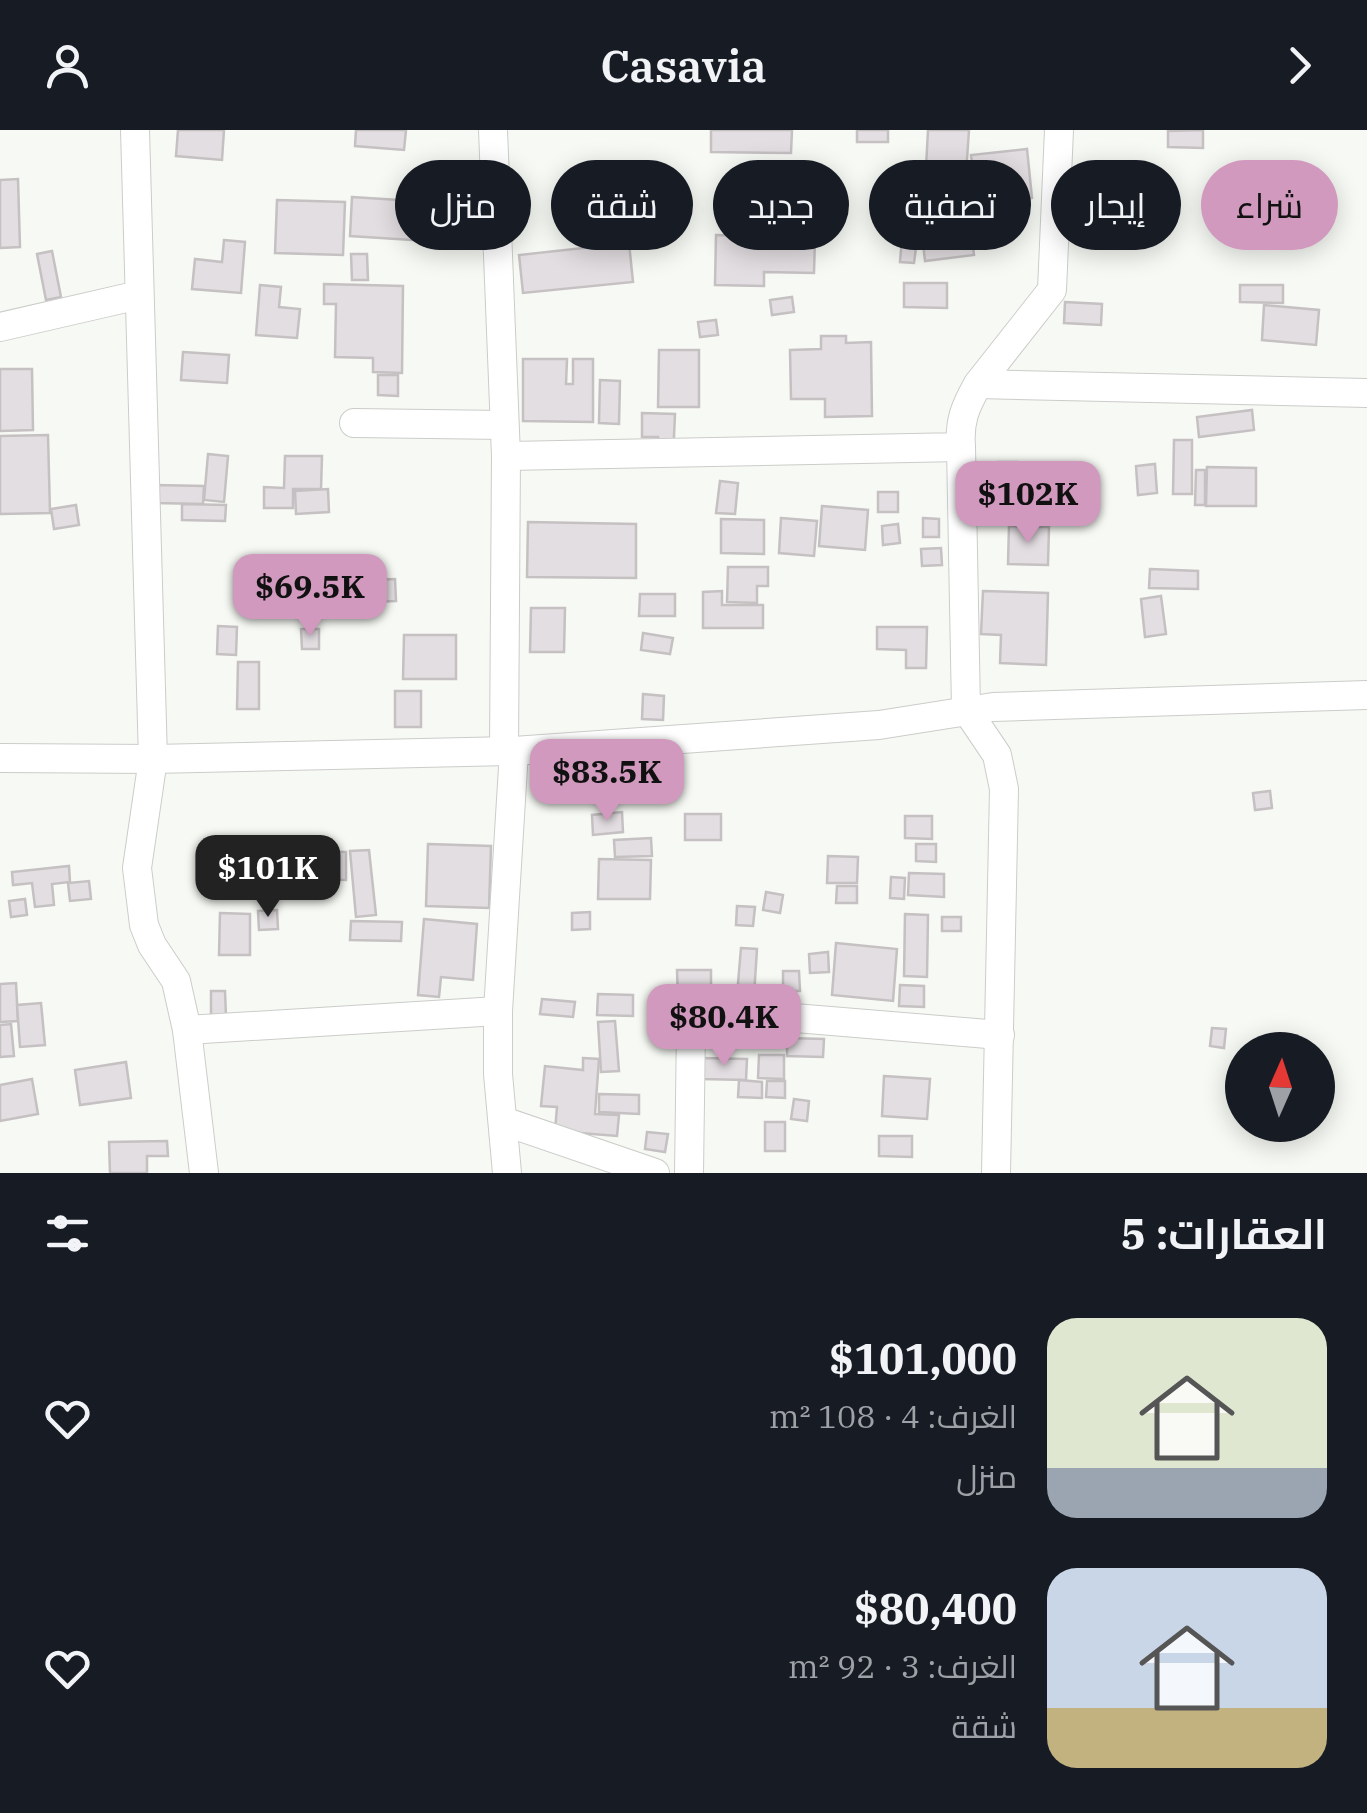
<!DOCTYPE html>
<html lang="ar">
<head>
<meta charset="utf-8">
<style>
	body { margin:0; font-family:"IBM Plex Serif",Cairo,serif; background:#20242c; color:#f1f3f6; direction:rtl; height:100vh; display:flex; flex-direction:column; font-size:38px; white-space:nowrap }
	* { box-sizing:border-box; margin:0 }
	p { font-size:32px; color:#9ea1a6 }
	.icon { flex:none; width:55px; height:55px; fill:none; stroke:currentColor; stroke-width:2; stroke-linecap:round; stroke-linejoin:round }
	.map { position:relative; height:1043px; overflow:hidden; direction:ltr }
	.side { display:flex; flex-direction:column; background:#171b24; flex:1 }
	.side>* { flex:none }
	.banner { position:absolute; left:30px; top:30px; width:1308px; height:90px; direction:rtl; display:flex; gap:20px }
	.needle { width:65px; rotate:3deg }
	.buttons { position:absolute; left:1225px; top:902px; display:grid; gap:20px }
	.buttons a { display:grid; place-items:center; width:110px; height:110px; border-radius:50%; background:#171b24; box-shadow:0 5px 25px #0003; font-size:50px }
	.price { position:absolute; translate:-50% -85px; padding:0 22px; border-radius:20px; background:#d199be; color:#111; font-size:32px; line-height:65px; filter:drop-shadow(0 2px 5px #0008) }
	.price::after { content:''; position:absolute; left:50%; top:60px; width:30px; height:22px; margin-left:-15px; background:inherit; clip-path:polygon(0 0,100% 0,50% 100%) }
	.price.on { background:#222; color:#fff }
	ul { padding:0; list-style:none }
	li { display:flex; align-items:center; gap:30px; height:250px; padding:0 40px }
	li span { display:grid; place-items:center; flex:none; width:280px; height:200px; border-radius:30px; color:#555 }
	li>.icon { margin-inline-start:auto }
	span .icon { width:120px; height:120px; fill:#fffc; stroke-width:1 }
	li b { font-size:42px }
	h2 { display:flex; justify-content:space-between; align-items:center; height:120px; padding:0 40px; font-size:42px }
	.tag { padding:0 35px; border-radius:45px; background:#171b24; box-shadow:0 5px 25px #0003; font-size:35px; line-height:90px }
	.tag.on { background:#d199be; color:#111 }
	header { display:flex; justify-content:space-between; align-items:center; height:130px; padding:0 40px; background:#171b24; font-size:45px; font-weight:600 }
	.map>svg:first-child { display:block }
	.building { fill:#e3dee1; stroke:#c5c0c2; stroke-width:2.5 }
	.lines { fill:none; stroke-linecap:round; stroke-linejoin:round }
	.street-casing { stroke:#cbcdc9; stroke-width:30 }
	.street { stroke:#fff; stroke-width:28 }
</style>
</head>
<body>
<header><svg class="icon" aria-label="forward" viewBox="0 0 24 24"><path d="M9 5l7 7-7 7"/></svg>Casavia<svg class="icon" aria-label="person" viewBox="0 0 24 24"><circle cx="12" cy="8" r="4"/><path d="M4 21q1-7 8-7t8 7"/></svg></header>
<div class="map">
<svg width="1367" height="1043" viewBox="0 0 1367 1043">
	<rect width="100%" height="100%" fill="#f7f9f4"/>
	<g class="building">
		<path d="M 178,0 L 224,0 L 222,30 L 176,26 Z"/>
		<path d="M 356,0 L 406,0 L 404,20 L 355,16 Z"/>
		<path d="M 711,0 L 792,0 L 791,23 L 711,22 Z"/>
		<rect x="857" y="0" width="31" height="12"/>
		<path d="M 928,0 L 969,0 L 965,59 L 925,56 Z"/>
		<path d="M 1203,0 L 1203,18 L 1168,17 L 1168,1 Z"/>
		<path d="M 1027,19 L 1032,68 L 1017,70 L 1015,46 L 974,50 L 971,25 Z"/>
		<path d="M 18,49 L 20,117 L 0,118 L 0,50 Z"/>
		<rect x="502" y="52" width="21" height="28"/>
		<path d="M 576,58 L 623,58 L 623,76 L 577,75 Z"/>
		<path d="M 352,67 L 446,73 L 443,112 L 350,106 Z"/>
		<path d="M 670,67 L 672,83 L 630,87 L 628,72 Z"/>
		<path d="M 277,70 L 345,72 L 343,125 L 275,123 Z"/>
		<path d="M 970,91 L 974,125 L 925,131 L 921,96 Z"/>
		<path d="M 716,105 L 815,107 L 814,143 L 764,142 L 764,156 L 715,155 Z"/>
		<path d="M 902,108 L 917,110 L 914,133 L 900,132 Z"/>
		<path d="M 224,110 L 245,112 L 241,163 L 192,159 L 195,129 L 222,132 Z"/>
		<path d="M 629,113 L 633,152 L 523,163 L 519,125 Z"/>
		<path d="M 52,121 L 61,167 L 46,170 L 37,124 Z"/>
		<path d="M 351,124 L 367,124 L 368,150 L 352,150 Z"/>
		<path d="M 904,153 L 947,153 L 947,178 L 904,177 Z"/>
		<path d="M 324,154 L 403,156 L 402,243 L 373,242 L 373,228 L 335,227 L 336,174 L 324,174 Z"/>
		<path d="M 260,155 L 281,157 L 279,177 L 300,179 L 297,208 L 256,205 Z"/>
		<path d="M 1240,155 L 1283,155 L 1283,173 L 1240,172 Z"/>
		<path d="M 792,167 L 794,182 L 772,185 L 770,170 Z"/>
		<path d="M 1065,172 L 1102,174 L 1101,195 L 1064,193 Z"/>
		<path d="M 1264,175 L 1319,180 L 1316,215 L 1262,210 Z"/>
		<path d="M 716,190 L 718,205 L 700,207 L 698,192 Z"/>
		<path d="M 821,206 L 846,206 L 846,213 L 871,212 L 872,286 L 825,287 L 825,269 L 791,269 L 790,220 L 821,219 Z"/>
		<path d="M 659,220 L 699,220 L 699,277 L 658,277 Z"/>
		<path d="M 183,222 L 229,225 L 227,253 L 181,250 Z"/>
		<path d="M 523,229 L 567,229 L 566,254 L 573,254 L 573,229 L 593,229 L 593,292 L 523,291 Z"/>
		<path d="M 0,239 L 32,239 L 33,300 L 0,301 Z"/>
		<path d="M 378,245 L 398,245 L 398,266 L 378,265 Z"/>
		<path d="M 600,250 L 620,251 L 619,294 L 599,293 Z"/>
		<path d="M 1252,280 L 1254,300 L 1199,307 L 1197,287 Z"/>
		<path d="M 642,283 L 675,284 L 673,328 L 658,327 L 658,307 L 642,307 Z"/>
		<path d="M 48,305 L 50,383 L 0,384 L 0,306 Z"/>
		<path d="M 1174,310 L 1192,310 L 1192,364 L 1173,364 Z"/>
		<path d="M 208,324 L 228,326 L 224,372 L 204,370 Z"/>
		<path d="M 285,326 L 322,326 L 321,359 L 293,359 L 293,378 L 264,378 L 264,357 L 284,358 Z"/>
		<rect x="998" y="332" width="19" height="18"/>
		<path d="M 1155,334 L 1157,363 L 1138,365 L 1136,336 Z"/>
		<path d="M 1207,337 L 1256,338 L 1256,376 L 1206,376 Z"/>
		<path d="M 1196,340 L 1205,340 L 1205,375 L 1195,375 Z"/>
		<path d="M 720,351 L 738,353 L 735,384 L 716,383 Z"/>
		<path d="M 155,355 L 204,356 L 203,374 L 155,373 Z"/>
		<path d="M 328,359 L 329,382 L 296,384 L 295,361 Z"/>
		<rect x="878" y="362" width="20" height="20"/>
		<path d="M 182,374 L 226,375 L 225,391 L 182,390 Z"/>
		<path d="M 76,375 L 79,395 L 54,399 L 51,379 Z"/>
		<path d="M 822,376 L 868,380 L 865,420 L 819,416 Z"/>
		<path d="M 781,388 L 817,391 L 814,426 L 779,423 Z"/>
		<path d="M 923,388 L 939,389 L 939,407 L 923,407 Z"/>
		<path d="M 721,389 L 764,390 L 764,424 L 721,423 Z"/>
		<path d="M 528,392 L 636,394 L 636,448 L 527,447 Z"/>
		<path d="M 898,394 L 900,413 L 883,415 L 882,396 Z"/>
		<path d="M 1009,396 L 1049,397 L 1048,435 L 1008,434 Z"/>
		<path d="M 941,418 L 942,435 L 922,436 L 921,419 Z"/>
		<path d="M 728,437 L 768,437 L 768,456 L 757,456 L 757,473 L 727,472 Z"/>
		<path d="M 1150,439 L 1198,441 L 1198,459 L 1149,458 Z"/>
		<path d="M 395,449 L 396,471 L 371,472 L 371,450 Z"/>
		<path d="M 344,451 L 369,453 L 365,487 L 341,485 Z"/>
		<path d="M 722,461 L 722,475 L 763,475 L 763,498 L 703,498 L 703,462 Z"/>
		<path d="M 983,461 L 1048,463 L 1046,535 L 1000,533 L 1001,505 L 981,504 Z"/>
		<path d="M 640,464 L 675,464 L 675,486 L 639,486 Z"/>
		<path d="M 1161,466 L 1166,504 L 1145,507 L 1141,469 Z"/>
		<path d="M 531,478 L 565,478 L 564,522 L 530,522 Z"/>
		<path d="M 218,496 L 237,497 L 236,525 L 217,524 Z"/>
		<path d="M 877,497 L 927,497 L 926,538 L 906,538 L 906,520 L 877,519 Z"/>
		<path d="M 301,499 L 319,499 L 319,519 L 302,519 Z"/>
		<path d="M 643,503 L 673,508 L 670,524 L 641,520 Z"/>
		<path d="M 404,505 L 456,505 L 456,549 L 403,549 Z"/>
		<path d="M 238,532 L 259,532 L 259,579 L 237,579 Z"/>
		<rect x="395" y="561" width="26" height="36"/>
		<path d="M 643,564 L 664,566 L 663,590 L 642,589 Z"/>
		<path d="M 1270,661 L 1272,678 L 1255,680 L 1253,663 Z"/>
		<path d="M 622,682 L 623,702 L 593,705 L 592,685 Z"/>
		<rect x="685" y="684" width="36" height="26"/>
		<path d="M 905,686 L 932,686 L 932,709 L 905,708 Z"/>
		<path d="M 651,708 L 652,726 L 615,727 L 614,710 Z"/>
		<path d="M 428,714 L 491,716 L 489,778 L 426,776 Z"/>
		<path d="M 916,714 L 936,714 L 936,732 L 916,731 Z"/>
		<path d="M 369,720 L 376,785 L 356,787 L 350,721 Z"/>
		<path d="M 306,721 L 346,722 L 346,750 L 306,749 Z"/>
		<path d="M 828,726 L 858,727 L 857,753 L 827,753 Z"/>
		<path d="M 599,729 L 651,730 L 650,769 L 598,769 Z"/>
		<path d="M 69,736 L 70,752 L 52,754 L 54,775 L 35,777 L 32,753 L 13,755 L 12,742 Z"/>
		<path d="M 909,743 L 944,744 L 944,767 L 908,765 Z"/>
		<path d="M 891,747 L 905,748 L 904,769 L 890,768 Z"/>
		<path d="M 89,751 L 91,769 L 70,771 L 68,753 Z"/>
		<path d="M 837,756 L 857,756 L 857,773 L 836,773 Z"/>
		<path d="M 766,762 L 783,765 L 780,783 L 763,780 Z"/>
		<path d="M 25,769 L 27,785 L 11,787 L 9,771 Z"/>
		<path d="M 737,776 L 755,777 L 753,796 L 736,795 Z"/>
		<path d="M 277,780 L 278,799 L 259,800 L 258,781 Z"/>
		<path d="M 590,782 L 590,799 L 572,800 L 572,783 Z"/>
		<path d="M 220,783 L 250,784 L 250,825 L 219,825 Z"/>
		<path d="M 905,784 L 928,785 L 927,847 L 904,846 Z"/>
		<rect x="942" y="787" width="19" height="14"/>
		<path d="M 424,789 L 477,794 L 473,850 L 441,847 L 439,867 L 418,865 Z"/>
		<path d="M 351,791 L 402,792 L 401,811 L 350,810 Z"/>
		<path d="M 836,813 L 897,819 L 893,871 L 832,865 Z"/>
		<path d="M 741,818 L 757,819 L 754,866 L 737,865 Z"/>
		<path d="M 828,822 L 829,842 L 810,843 L 809,824 Z"/>
		<path d="M 677,840 L 711,840 L 711,867 L 721,866 L 721,889 L 699,888 L 699,869 L 678,869 Z"/>
		<path d="M 783,841 L 799,841 L 800,861 L 783,861 Z"/>
		<path d="M 16,853 L 18,891 L 0,892 L 0,854 Z"/>
		<path d="M 900,855 L 924,856 L 924,877 L 899,876 Z"/>
		<path d="M 211,861 L 225,861 L 226,887 L 211,888 Z"/>
		<path d="M 598,864 L 633,865 L 633,886 L 597,885 Z"/>
		<path d="M 542,869 L 575,872 L 573,887 L 540,884 Z"/>
		<path d="M 41,873 L 45,915 L 20,917 L 17,875 Z"/>
		<path d="M 615,891 L 619,941 L 601,942 L 598,892 Z"/>
		<path d="M 11,894 L 14,926 L 0,927 L 0,895 Z"/>
		<path d="M 1212,898 L 1226,899 L 1224,918 L 1210,916 Z"/>
		<path d="M 787,908 L 824,909 L 823,927 L 787,926 Z"/>
		<path d="M 759,925 L 784,925 L 784,949 L 758,948 Z"/>
		<path d="M 583,928 L 599,929 L 595,984 L 619,985 L 617,1006 L 555,1001 L 557,977 L 541,976 L 545,936 L 583,940 Z"/>
		<path d="M 702,928 L 747,929 L 746,950 L 701,949 Z"/>
		<path d="M 126,932 L 131,968 L 80,975 L 75,940 Z"/>
		<path d="M 884,946 L 930,949 L 927,989 L 882,986 Z"/>
		<path d="M 32,949 L 38,984 L 0,991 L 0,955 Z"/>
		<path d="M 739,950 L 762,952 L 762,968 L 738,967 Z"/>
		<path d="M 767,951 L 785,951 L 785,968 L 766,967 Z"/>
		<path d="M 599,964 L 639,965 L 639,984 L 599,982 Z"/>
		<path d="M 794,969 L 809,971 L 807,991 L 791,989 Z"/>
		<rect x="765" y="992" width="20" height="29"/>
		<path d="M 647,1002 L 668,1004 L 665,1022 L 645,1019 Z"/>
		<path d="M 879,1006 L 912,1006 L 912,1027 L 879,1026 Z"/>
		<path d="M 167,1011 L 168,1026 L 147,1026 L 147,1043 L 110,1043 L 109,1012 Z"/>
	</g>
	<g class="lines">
		<defs>
			<g id="street">
				<path d="M 135,0 L 153,629 L 137,738 L 144,795 L 152,815 L 176,851 L 187,900 L 204,1043"/>
				<path d="M 493,0 L 506,326 L 504,621"/>
				<path d="M 0,197 L 139,165"/>
				<path d="M 978,254 L 1052,160 L 1059,0"/>
				<path d="M 354,293 L 504,295"/>
				<path d="M 961,317 L 966,579 L 997,625 L 1004,659 L 996,1043"/>
				<path d="M 506,326 L 961,317 C 959,291 965,277 978,254 L 1367,263"/>
				<path d="M 0,628 L 153,629 L 514,621 L 879,595 L 993,577 L 1367,565"/>
				<path d="M 187,900 L 498,881"/>
				<path d="M 503,991 L 655,1043"/>
				<path d="M 507,1043 L 498,944 L 498,881 L 514,621"/>
				<path d="M 689,1043 L 691,897 L 696,885 L 710,881 L 1000,905"/>
			</g>
		</defs>
		<use href="#street" class="street-casing"/>
		<use href="#street" class="street"/>
	</g>
</svg>
<div class="buttons">
<a><svg class="needle" viewBox="-14 -14 28 28"><path d="M0-13l5 13h-10z" fill="#e53935"/><path d="M0 13l5-13h-10z" fill="#9ea1a6"/></svg></a>
</div>
<b class="price" style="left:1028px;top:416px">$102K</b>
<b class="price" style="left:310px;top:509px">$69.5K</b>
<b class="price" style="left:607px;top:694px">$83.5K</b>
<b class="price on" style="left:268px;top:790px">$101K</b>
<b class="price" style="left:724px;top:939px">$80.4K</b>
<div class="banner">
<a class="tag on">شراء</a>
<a class="tag">إيجار</a>
<a class="tag">تصفية</a>
<a class="tag">جديد</a>
<a class="tag">شقة</a>
<a class="tag">منزل</a>
</div>
</div>
<section class="side">
<h2>العقارات: 5<svg class="icon" aria-label="filters" viewBox="0 0 24 24"><path d="M4 7h16M4 17h16"/><circle cx="9" cy="7" r="2"/><circle cx="15" cy="17" r="2"/></svg></h2>
<ul>
<li><span style="background:linear-gradient(#dfe7d0 75%,#9aa5b1 0)"><svg class="icon" aria-label="home" viewBox="0 0 24 24"><path d="M3 11l9-7 9 7M6 9v11h12V9"/></svg></span><div><b>$101,000</b><p>الغرف: 4 · 108 m²</p><p>منزل</p></div><svg class="icon" aria-label="heart" viewBox="0 0 24 24"><path d="M12 20l-8-8c-3-5 5-10 8-4 3-6 11-1 8 4z"/></svg></li>
<li><span style="background:linear-gradient(#c9d6e8 70%,#c2b280 0)"><svg class="icon" aria-label="home" viewBox="0 0 24 24"><path d="M3 11l9-7 9 7M6 9v11h12V9"/></svg></span><div><b>$80,400</b><p>الغرف: 3 · 92 m²</p><p>شقة</p></div><svg class="icon" aria-label="heart" viewBox="0 0 24 24"><path d="M12 20l-8-8c-3-5 5-10 8-4 3-6 11-1 8 4z"/></svg></li>
</ul>
</section>
</body>
</html>
